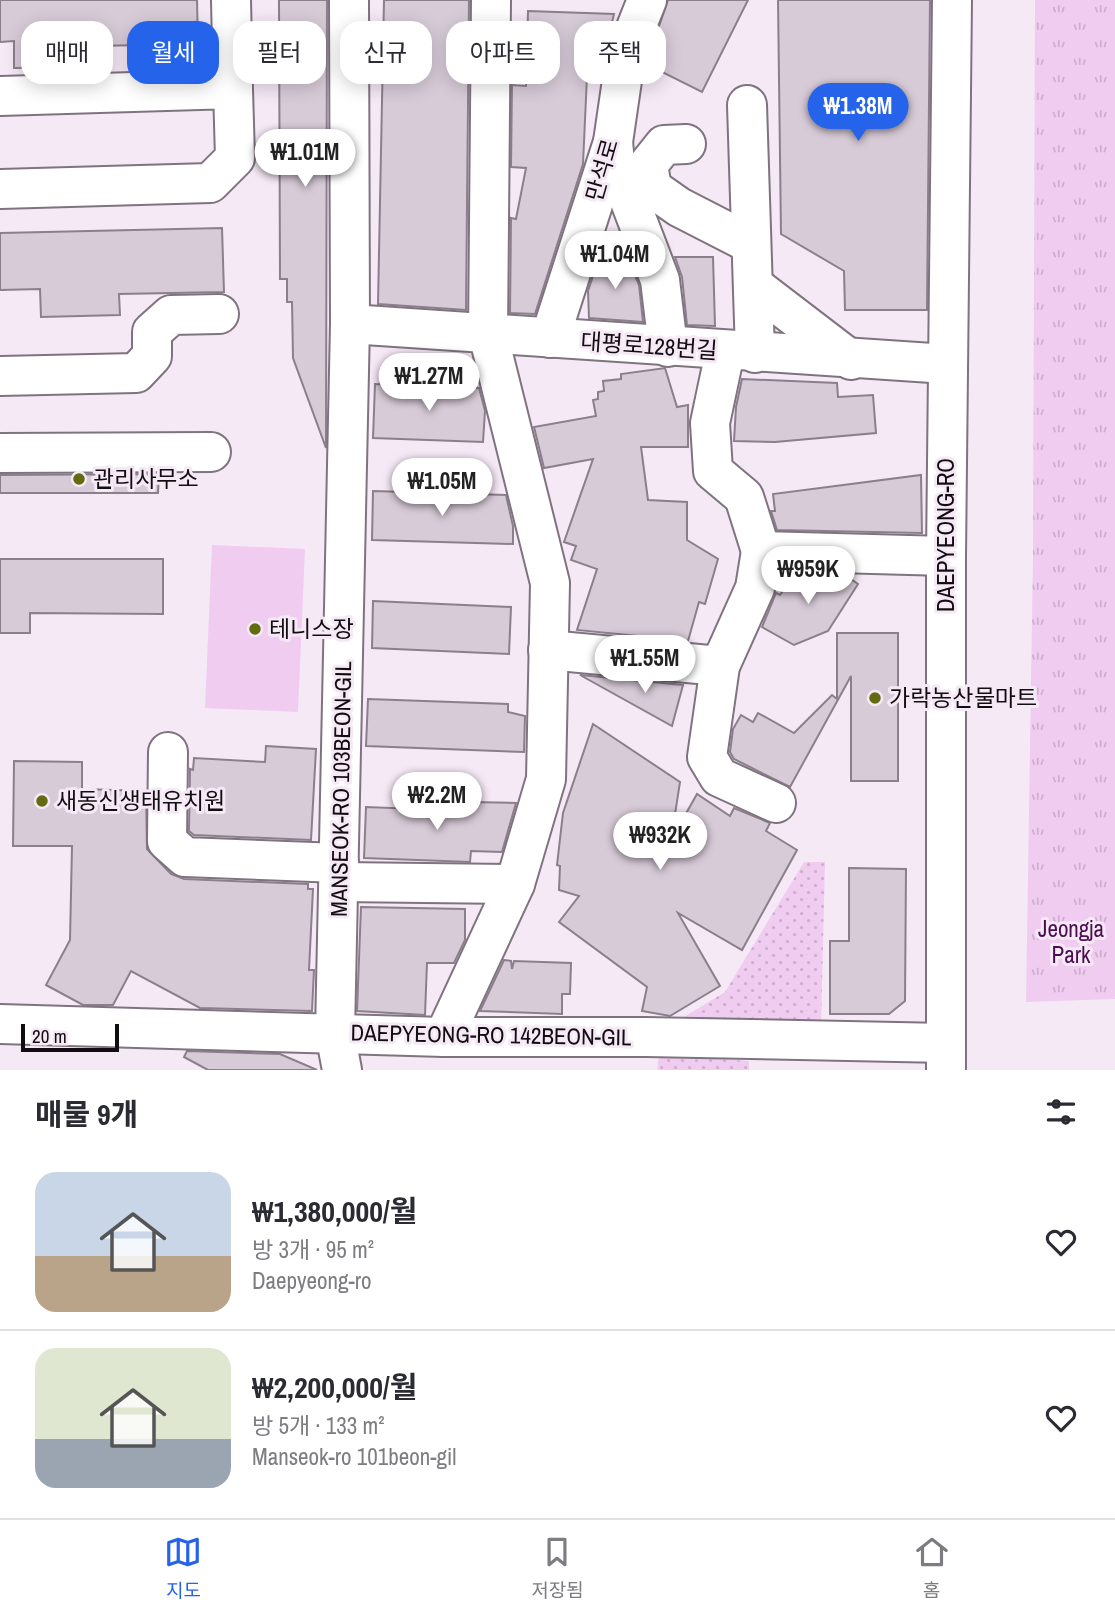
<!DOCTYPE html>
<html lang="ko">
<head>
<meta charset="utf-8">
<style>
	body { margin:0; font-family:"Archivo Narrow","Noto Sans KR",sans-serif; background:#f7f7f7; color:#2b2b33; height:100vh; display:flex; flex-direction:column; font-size:26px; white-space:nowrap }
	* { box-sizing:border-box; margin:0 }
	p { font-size:23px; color:#7c7c81 }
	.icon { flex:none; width:38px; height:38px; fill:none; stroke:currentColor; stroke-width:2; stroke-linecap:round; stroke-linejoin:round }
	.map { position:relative; height:1070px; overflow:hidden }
	.drawer { display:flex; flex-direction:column; background:#fff; flex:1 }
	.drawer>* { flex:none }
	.top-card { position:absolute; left:21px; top:21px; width:700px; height:63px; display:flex; gap:14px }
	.scale { position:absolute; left:21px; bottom:18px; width:98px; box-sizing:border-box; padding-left:7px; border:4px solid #110d11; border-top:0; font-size:19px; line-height:24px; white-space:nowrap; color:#110d11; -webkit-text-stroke:5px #f6e9f6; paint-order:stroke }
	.price { position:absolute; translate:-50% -60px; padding:0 16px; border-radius:24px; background:#fff; color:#222; font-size:23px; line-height:46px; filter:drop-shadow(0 2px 4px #0008) }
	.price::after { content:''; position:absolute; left:50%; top:42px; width:21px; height:16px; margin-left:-10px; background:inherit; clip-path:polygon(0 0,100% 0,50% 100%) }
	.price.on { background:#2563eb; color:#fff }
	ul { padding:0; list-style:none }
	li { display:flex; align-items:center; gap:21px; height:175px; padding:0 35px }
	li+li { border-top:2px solid #e1e1e2 }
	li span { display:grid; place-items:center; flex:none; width:196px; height:140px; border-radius:21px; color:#555 }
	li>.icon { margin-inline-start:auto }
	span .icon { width:84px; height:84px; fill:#fffc; stroke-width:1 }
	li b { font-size:30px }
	h2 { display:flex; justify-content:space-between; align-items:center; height:84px; padding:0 35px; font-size:30px }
	.tag { padding:0 24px; border-radius:21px; background:#fff; box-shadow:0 4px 18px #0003; font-size:24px; line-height:63px }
	.tag.on { background:#2563eb; color:#fff }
	.menu { display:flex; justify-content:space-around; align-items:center; height:98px; border-top:2px solid #e1e1e2; background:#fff; font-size:19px; color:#7c7c81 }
	.menu a { display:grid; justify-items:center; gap:4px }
	.menu .on { color:#2563eb }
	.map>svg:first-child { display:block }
	.grass { fill:url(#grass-dots) }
	.park { fill:url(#park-tufts) }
	.pitch { fill:#f0ccf1 }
	.building { fill:#d8cbd8; stroke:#8b7f8b; stroke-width:2 }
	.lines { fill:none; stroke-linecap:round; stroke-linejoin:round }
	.minor-casing { stroke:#7f737f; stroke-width:42 }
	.minor { stroke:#fff; stroke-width:38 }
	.poi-dot { fill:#636b11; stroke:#f6e9f6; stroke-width:2.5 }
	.labels { text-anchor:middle; stroke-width:6; stroke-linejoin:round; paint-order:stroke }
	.street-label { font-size:23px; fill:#110d11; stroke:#f6e9f6 }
	.poi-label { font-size:23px; fill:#110d11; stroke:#f6e9f6; text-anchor:start }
	.park-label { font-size:23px; fill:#4c0e50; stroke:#f6e9f6 }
</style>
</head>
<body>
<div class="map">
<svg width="1115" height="1070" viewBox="0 0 1115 1070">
	<defs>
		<pattern id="grass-dots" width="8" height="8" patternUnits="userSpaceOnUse" patternTransform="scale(1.75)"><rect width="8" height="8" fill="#f0ccf1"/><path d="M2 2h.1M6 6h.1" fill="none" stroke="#cdaece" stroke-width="1.8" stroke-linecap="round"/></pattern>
		<pattern id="park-tufts" width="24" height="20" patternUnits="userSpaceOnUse" patternTransform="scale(1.75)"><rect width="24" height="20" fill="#f0ccf1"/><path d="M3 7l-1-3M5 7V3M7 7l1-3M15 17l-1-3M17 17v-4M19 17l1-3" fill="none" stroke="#cdaece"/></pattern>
	</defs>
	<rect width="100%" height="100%" fill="#f6e9f6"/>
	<g class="grass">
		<path d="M 804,862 L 825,862 L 821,1027 L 674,1023 L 725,992 Z"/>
		<path d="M 659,1055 L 749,1061 L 749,1070 L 657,1070 Z"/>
	</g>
	<path class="park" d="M 1035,0 L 1115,0 L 1115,999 L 1026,1002 L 1033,555 Z"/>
	<path class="pitch" d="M 212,545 L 305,549 L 298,712 L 205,708 Z"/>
	<g class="building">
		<path d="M 0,0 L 197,0 L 198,44 L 93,46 L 94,67 L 14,68 L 14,41 L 0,42 Z"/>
		<path d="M 279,0 L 327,0 L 326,448 L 293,358 L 292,302 L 287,302 L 287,279 L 280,279 Z"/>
		<path d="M 384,0 L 469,0 L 466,310 L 378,304 Z"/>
		<path d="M 668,0 L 748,0 L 702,92 L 646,64 Z"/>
		<path d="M 778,0 L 930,0 L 927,310 L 845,310 L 844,271 L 781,234 Z"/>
		<path d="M 528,11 L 614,14 L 604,55 L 588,54 L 583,164 L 535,314 L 510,313 L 511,218 L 516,219 L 526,168 L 511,167 L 512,85 L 526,86 Z"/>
		<path d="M 222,228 L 224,292 L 119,294 L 120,315 L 41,317 L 40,289 L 0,290 L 0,233 Z"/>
		<path d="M 627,256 L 639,285 L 643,322 L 589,318 L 588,291 L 599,258 Z"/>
		<path d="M 675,257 L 713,257 L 715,326 L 687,325 L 682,277 Z"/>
		<path d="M 665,368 L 677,407 L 688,405 L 688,447 L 641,447 L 648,500 L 687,502 L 687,540 L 718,559 L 705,604 L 699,602 L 688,641 L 577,630 L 597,569 L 571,560 L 576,546 L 564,542 L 593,459 L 544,468 L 534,427 L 596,416 L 593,400 L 598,399 L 598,392 L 604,391 L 603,381 L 621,379 L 621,374 Z"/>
		<path d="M 742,379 L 837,383 L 838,397 L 873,395 L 876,433 L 775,442 L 734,441 L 736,407 Z"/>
		<path d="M 375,384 L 479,388 L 485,411 L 483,442 L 373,438 Z"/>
		<path d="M 159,474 L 158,493 L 0,493 L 0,475 Z"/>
		<path d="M 921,475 L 922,533 L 777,530 L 771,511 L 775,511 L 773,494 Z"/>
		<path d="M 373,491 L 506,495 L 513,526 L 513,544 L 372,540 Z"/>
		<path d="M 0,559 L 163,559 L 163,614 L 30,613 L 30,633 L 0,633 Z"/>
		<path d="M 794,574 L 845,575 L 858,584 L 828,631 L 794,645 L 762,627 L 776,593 L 780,595 Z"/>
		<path d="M 373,601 L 511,607 L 509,654 L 372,648 Z"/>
		<path d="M 837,633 L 898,633 L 898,781 L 851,781 L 851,676 L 790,787 L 734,759 L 730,752 L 733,729 L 741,715 L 753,722 L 758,713 L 794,733 L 832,695 L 837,699 Z"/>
		<path d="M 580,675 L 683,685 L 672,726 Z"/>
		<path d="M 368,699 L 508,704 L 508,712 L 525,716 L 524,752 L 366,746 Z"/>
		<path d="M 593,724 L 680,782 L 671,840 L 697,794 L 730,816 L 734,808 L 770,823 L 766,831 L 797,850 L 742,950 L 678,913 L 720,986 L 670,1016 L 642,1011 L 647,987 L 559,922 L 579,896 L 559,890 L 560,866 L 557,865 L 563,813 Z"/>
		<path d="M 266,746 L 316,749 L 311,840 L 194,835 L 189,831 L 190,769 L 193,770 L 194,758 L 265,762 Z"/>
		<path d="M 14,761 L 82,762 L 82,789 L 146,791 L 147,849 L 171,874 L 184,879 L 308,884 L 308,889 L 313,889 L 309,970 L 314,970 L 312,1011 L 200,1008 L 131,971 L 113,1005 L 83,1005 L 46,985 L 70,940 L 72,846 L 13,846 Z"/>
		<path d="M 471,802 L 516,803 L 502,852 L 471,851 L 470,862 L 364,858 L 366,807 L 471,811 Z"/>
		<path d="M 849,868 L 906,869 L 905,1001 L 889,1014 L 830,1014 L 830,941 L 849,941 Z"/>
		<path d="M 361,907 L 465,909 L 465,940 L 454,963 L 427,963 L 425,1015 L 357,1011 Z"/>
		<path d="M 504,960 L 511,961 L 512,969 L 514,961 L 571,963 L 570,994 L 562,994 L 562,1014 L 480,1011 Z"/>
		<path d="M 187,1051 L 280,1054 L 317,1070 L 208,1070 L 184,1057 Z"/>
	</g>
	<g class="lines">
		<defs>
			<g id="minor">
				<path d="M 231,0 L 233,89"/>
				<path d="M 0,96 L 233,89 L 235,158 L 210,183 L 0,189"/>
				<path d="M 747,105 L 755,353"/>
				<path d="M 613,142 L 615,162 L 660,280 L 668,347"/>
				<path d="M 686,144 L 664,145 L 648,165 L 652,188 L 679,207 L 751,244"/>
				<path d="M 753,285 L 851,360"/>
				<path d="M 350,324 L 947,364"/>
				<path d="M 550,338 L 613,142 L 626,53 L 647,0"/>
				<path d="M 725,352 L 710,423 L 713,471 L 744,497 L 761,551"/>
				<path d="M 0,376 L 136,373 L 152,356 L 152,332 L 171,315 L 219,314"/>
				<path d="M 0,453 L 211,452"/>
				<path d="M 548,650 L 720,666"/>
				<path d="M 168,752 L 167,841 L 185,857 L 339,863"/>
				<path d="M 776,803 L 719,777 L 707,757 L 720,666 L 755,588 L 761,551 L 946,556"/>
				<path d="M 340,882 L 515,884"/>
				<path d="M 0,1024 L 444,1037 L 646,1037 L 946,1043"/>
				<path d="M 444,1037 L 515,884 L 546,779 L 550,583 L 488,334 L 491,0"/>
				<path d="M 342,1070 L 335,1033 L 350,324 L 349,0"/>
				<path d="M 946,1070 L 946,556 L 952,0"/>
			</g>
		</defs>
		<use href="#minor" class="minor-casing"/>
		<use href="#minor" class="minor"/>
	</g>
	<g class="poi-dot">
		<circle cx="79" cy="479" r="7"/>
		<circle cx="255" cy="629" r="7"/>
		<circle cx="875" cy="698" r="7"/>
		<circle cx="42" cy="801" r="7"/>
	</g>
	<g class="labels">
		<g class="street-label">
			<text transform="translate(602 170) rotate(-74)" y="8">만석로</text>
			<text transform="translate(649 346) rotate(4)" y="8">대평로128번길</text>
			<text transform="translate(946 535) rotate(-90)" y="8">DAEPYEONG-RO</text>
			<text transform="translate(341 789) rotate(-89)" y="8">MANSEOK-RO 103BEON-GIL</text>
			<text transform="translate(491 1035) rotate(1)" y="8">DAEPYEONG-RO 142BEON-GIL</text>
		</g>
		<g class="poi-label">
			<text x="93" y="487">관리사무소</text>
			<text x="269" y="637">테니스장</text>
			<text x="889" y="706">가락농산물마트</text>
			<text x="56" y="809">새동신생태유치원</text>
		</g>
		<g class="park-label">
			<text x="1071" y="937">Jeongja<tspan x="1071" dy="26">Park</tspan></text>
		</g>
	</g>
</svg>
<div class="scale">20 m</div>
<b class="price on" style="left:858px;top:143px">₩1.38M</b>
<b class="price" style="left:305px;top:189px">₩1.01M</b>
<b class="price" style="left:615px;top:291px">₩1.04M</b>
<b class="price" style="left:429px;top:413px">₩1.27M</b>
<b class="price" style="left:442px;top:518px">₩1.05M</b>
<b class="price" style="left:808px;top:606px">₩959K</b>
<b class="price" style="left:645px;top:695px">₩1.55M</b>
<b class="price" style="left:437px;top:832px">₩2.2M</b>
<b class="price" style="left:660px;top:872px">₩932K</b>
<div class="top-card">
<a class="tag">매매</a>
<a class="tag on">월세</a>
<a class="tag">필터</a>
<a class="tag">신규</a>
<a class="tag">아파트</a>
<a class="tag">주택</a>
</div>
</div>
<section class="drawer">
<h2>매물 9개<svg class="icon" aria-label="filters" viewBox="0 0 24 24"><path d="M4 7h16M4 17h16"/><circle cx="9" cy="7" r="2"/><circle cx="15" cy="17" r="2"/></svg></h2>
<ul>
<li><span style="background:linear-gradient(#c9d6e8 60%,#b9a48a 0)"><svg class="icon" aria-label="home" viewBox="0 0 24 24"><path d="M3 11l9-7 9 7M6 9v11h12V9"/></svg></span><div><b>₩1,380,000/월</b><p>방 3개 · 95 m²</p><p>Daepyeong-ro</p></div><svg class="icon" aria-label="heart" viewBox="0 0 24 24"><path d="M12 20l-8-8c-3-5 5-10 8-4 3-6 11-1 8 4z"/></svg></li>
<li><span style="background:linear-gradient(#dfe7d0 65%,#9aa5b1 0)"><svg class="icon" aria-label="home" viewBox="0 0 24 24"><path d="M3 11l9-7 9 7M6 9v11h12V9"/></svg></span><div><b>₩2,200,000/월</b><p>방 5개 · 133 m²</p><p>Manseok-ro 101beon-gil</p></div><svg class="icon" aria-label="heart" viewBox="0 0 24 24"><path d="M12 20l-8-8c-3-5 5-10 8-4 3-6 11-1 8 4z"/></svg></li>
</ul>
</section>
<nav class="menu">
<a class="on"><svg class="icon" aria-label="map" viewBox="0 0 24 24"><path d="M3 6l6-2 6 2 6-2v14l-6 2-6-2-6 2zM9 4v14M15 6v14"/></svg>지도</a>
<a><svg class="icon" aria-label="saved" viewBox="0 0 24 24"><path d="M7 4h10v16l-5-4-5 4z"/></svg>저장됨</a>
<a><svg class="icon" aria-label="home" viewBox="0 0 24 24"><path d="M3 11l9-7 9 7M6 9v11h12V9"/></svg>홈</a>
</nav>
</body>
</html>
